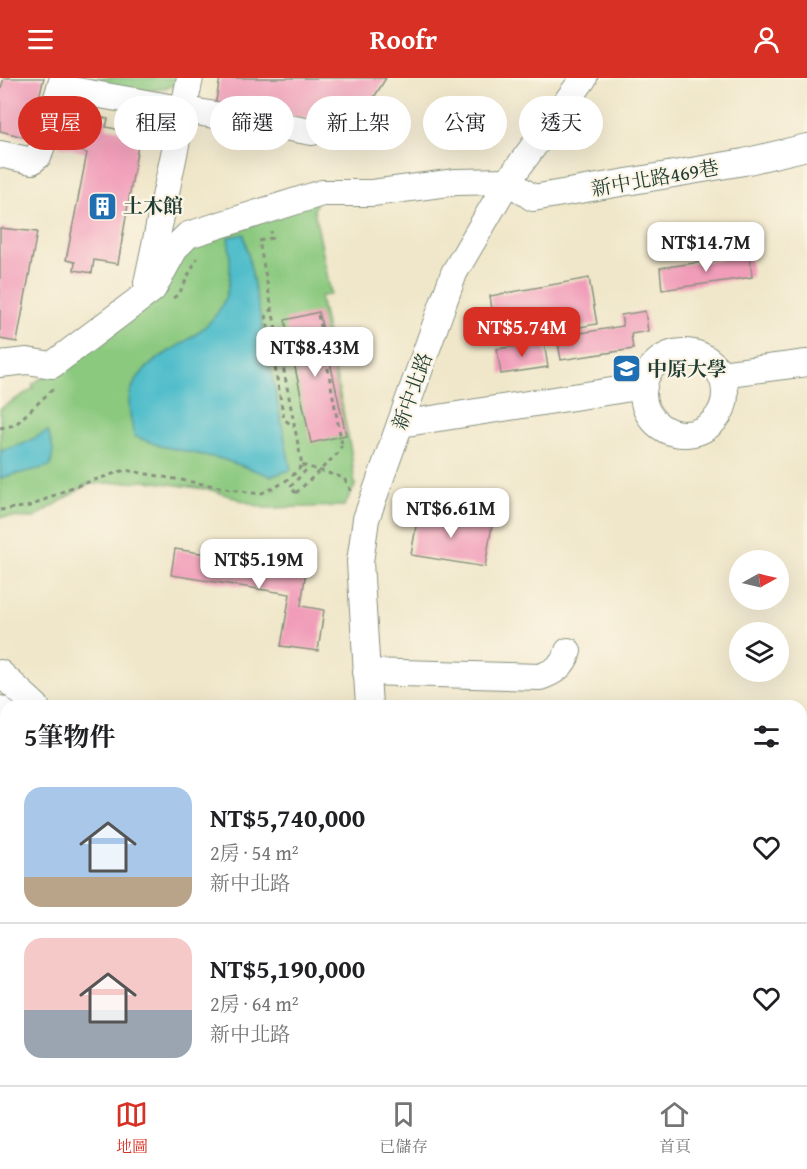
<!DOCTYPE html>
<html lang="zh-TW">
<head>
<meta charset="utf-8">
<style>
	body { margin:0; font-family:"Gentium Book Plus","Noto Serif TC",serif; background:#f2f2f2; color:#202124; height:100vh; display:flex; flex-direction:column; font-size:22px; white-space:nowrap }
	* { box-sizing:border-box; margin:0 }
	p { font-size:20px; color:#757577 }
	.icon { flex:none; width:33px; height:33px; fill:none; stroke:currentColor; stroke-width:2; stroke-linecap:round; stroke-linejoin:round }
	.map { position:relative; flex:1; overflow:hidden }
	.drawer { position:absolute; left:0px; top:622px; width:807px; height:386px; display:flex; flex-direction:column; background:#fff; border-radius:18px 18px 0 0; box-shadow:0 6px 24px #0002 }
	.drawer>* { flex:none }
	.hud { position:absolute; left:18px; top:18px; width:771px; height:54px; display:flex; gap:12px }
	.needle { width:39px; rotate:82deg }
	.buttons { position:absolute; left:729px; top:472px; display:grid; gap:12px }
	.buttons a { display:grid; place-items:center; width:60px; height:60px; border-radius:50%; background:#fff; box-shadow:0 6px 24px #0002; font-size:30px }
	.price { position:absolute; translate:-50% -51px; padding:0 14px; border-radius:12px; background:#fff; color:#222; font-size:20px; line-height:39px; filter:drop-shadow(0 2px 3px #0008) }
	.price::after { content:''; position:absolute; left:50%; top:36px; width:18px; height:14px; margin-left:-9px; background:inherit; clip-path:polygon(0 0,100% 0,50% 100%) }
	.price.on { background:#d93025; color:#fff }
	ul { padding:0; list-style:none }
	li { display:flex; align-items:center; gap:18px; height:150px; padding:0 24px }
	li+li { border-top:2px solid #e0e0e0 }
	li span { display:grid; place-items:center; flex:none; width:168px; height:120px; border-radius:18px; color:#555 }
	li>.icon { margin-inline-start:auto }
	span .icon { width:72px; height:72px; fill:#fffc; stroke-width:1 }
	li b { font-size:26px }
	h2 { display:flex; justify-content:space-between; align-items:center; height:72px; padding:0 24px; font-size:26px }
	.pill { padding:0 21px; border-radius:27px; background:#fff; box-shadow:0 6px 24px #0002; font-size:21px; line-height:54px }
	.pill.on { background:#d93025; color:#fff }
	header { display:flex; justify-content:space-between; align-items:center; height:78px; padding:0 24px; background:#d93025; color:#fff; font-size:27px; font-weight:800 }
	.dock { display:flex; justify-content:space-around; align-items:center; height:84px; border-top:2px solid #e0e0e0; background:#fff; font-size:16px; color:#757577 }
	.dock a { display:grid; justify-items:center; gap:3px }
	.dock .on { color:#d93025 }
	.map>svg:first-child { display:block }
	.green { fill:#8bc97f; stroke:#55835a; stroke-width:1.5 }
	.water { fill:#50bdca; stroke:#387d7f; stroke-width:1.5 }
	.building { fill:#f19db9 }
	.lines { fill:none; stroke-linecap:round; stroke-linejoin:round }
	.minor-casing { stroke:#88927f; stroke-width:28 }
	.path { stroke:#88927f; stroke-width:3; stroke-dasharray:4.5 4.5; stroke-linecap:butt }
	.minor { stroke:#fff; stroke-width:26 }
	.path-bridge { stroke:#88927f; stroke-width:3; stroke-dasharray:4.5 4.5; stroke-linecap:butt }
	.labels { text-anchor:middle; stroke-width:4.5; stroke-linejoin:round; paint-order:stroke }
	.street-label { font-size:20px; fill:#1f3d34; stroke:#fcf5e5 }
	.poi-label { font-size:20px; font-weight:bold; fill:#1f3d34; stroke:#fcf5e5; text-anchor:start }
</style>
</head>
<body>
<header><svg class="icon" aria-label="menu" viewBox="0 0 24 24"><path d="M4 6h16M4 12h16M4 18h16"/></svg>Roofr<svg class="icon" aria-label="person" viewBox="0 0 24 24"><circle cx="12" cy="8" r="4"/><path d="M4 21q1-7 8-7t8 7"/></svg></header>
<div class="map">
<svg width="807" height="1007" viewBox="0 0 807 1007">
	<rect width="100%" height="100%" fill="#fcf5e5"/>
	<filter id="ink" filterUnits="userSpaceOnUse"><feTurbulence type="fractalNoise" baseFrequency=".0167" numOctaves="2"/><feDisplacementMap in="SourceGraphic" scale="12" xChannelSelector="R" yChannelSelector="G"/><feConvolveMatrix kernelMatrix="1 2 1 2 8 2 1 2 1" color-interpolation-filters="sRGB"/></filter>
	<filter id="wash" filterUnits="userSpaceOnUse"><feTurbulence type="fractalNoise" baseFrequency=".008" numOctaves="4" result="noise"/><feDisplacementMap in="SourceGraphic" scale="24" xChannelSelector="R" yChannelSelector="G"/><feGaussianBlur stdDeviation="1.35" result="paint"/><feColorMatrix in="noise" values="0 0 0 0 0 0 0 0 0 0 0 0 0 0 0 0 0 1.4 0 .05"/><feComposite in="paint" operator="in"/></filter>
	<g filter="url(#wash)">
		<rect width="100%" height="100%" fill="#f0e7ca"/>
		<g class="green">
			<path d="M 73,0 L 178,0 L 178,6 C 138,21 112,11 73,0 Z"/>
			<path d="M 318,121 L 314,131 L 331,216 L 320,219 L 351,373 L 355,408 L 344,428 L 264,430 L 212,412 L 148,403 L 88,406 L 34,440 L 0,439 L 0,331 L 34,310 L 32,307 L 68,280 L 167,178 Z"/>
		</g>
		<g class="water">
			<path d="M 244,156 L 291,392 L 271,398 L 222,381 L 160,368 L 134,358 C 132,346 126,324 131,313 C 137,295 153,283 168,274 C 222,243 236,222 228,159 Z"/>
			<path d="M 48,353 L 53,371 L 51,388 L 0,400 L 0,373 L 23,366 Z"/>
		</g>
		<g id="blocks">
			<g class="building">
				<path d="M 4,0 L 44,0 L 28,60 L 0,53 L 0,13 Z"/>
				<path d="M 220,0 L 386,0 L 357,47 L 215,28 Z"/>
				<path d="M 96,38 L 108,41 L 106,49 L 140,56 L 118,186 L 94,182 L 92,195 L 74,192 L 75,184 L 66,182 L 87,75 L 58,68 L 65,41 L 94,47 Z"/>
				<path d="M 0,150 L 37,154 L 17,264 L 0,261 Z"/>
				<path d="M 750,177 L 752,199 L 662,212 L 660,190 Z"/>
				<path d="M 589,200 L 597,246 L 497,264 L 490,218 Z"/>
				<path d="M 645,233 L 648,253 L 631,256 L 633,271 L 561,282 L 557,259 L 623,248 L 621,237 Z"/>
				<path d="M 319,234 L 346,357 L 311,365 L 285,242 Z"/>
				<path d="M 544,264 L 548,289 L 501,296 L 497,271 Z"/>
				<path d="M 419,431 L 492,447 L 485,489 L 411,477 Z"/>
				<path d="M 175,471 L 306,492 L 301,528 L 324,532 L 318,573 L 281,568 L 290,516 L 171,497 Z"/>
				<path d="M 0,650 L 6,656 L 6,662 L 0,663 Z"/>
				<path d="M 6,683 L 6,810 L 0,811 L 0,684 Z"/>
			</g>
		</g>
	</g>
	<g filter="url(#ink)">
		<use href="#blocks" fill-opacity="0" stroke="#88927f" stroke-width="1.5"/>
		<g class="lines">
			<defs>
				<g id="minor">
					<path d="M 60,10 L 312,54"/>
					<path d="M 0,76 L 32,83 L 39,77 L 63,0"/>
					<path d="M 147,205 L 190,0"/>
					<circle cx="684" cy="315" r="41"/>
					<path d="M 0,286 L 27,283 L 52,287 L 153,211 L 176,169 L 188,157 L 322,115 L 372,115 L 456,104 L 508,103 L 533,120 L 744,84 L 807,69"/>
					<path d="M 720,296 L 807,285"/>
					<path d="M 400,346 L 644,308"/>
					<path d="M 366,594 L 540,599 C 554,594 564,588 568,573"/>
					<path d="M 0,595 L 36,628"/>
					<path d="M 369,628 L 360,484 L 366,441 L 454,195 L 508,103 L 584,0"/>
					<path d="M 0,631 L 6,637"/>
					<path d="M 801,985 L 807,978"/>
					<path d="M 36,1002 L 40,1007"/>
					<path d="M 396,1002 L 402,1007"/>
					<path d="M 436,1002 L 442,1007"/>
					<path d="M 71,1007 L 77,1002"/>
					<path d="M 781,1007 L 786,1002"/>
				</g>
			</defs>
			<use href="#minor" class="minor-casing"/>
			<g class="path">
				<path d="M 173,220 L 179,216 L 197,180"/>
				<path d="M 272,230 L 266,237 L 284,341 L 294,349"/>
				<path d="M 318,237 L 342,367"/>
				<path d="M 0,350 L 15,347 L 55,309"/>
				<path d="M 302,387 L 344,400 L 352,415"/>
				<path d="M 296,415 L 290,409 L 309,389"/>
				<path d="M 0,432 L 31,428 L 70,410 L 125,392 L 259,416 C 277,409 290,403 302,387 L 259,163 L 272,160 L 271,153"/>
			</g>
			<use href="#minor" class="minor"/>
			<path class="path-bridge" d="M 296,415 L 337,376 L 342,367"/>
		</g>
	</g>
	<defs>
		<symbol id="building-square" viewBox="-11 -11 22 22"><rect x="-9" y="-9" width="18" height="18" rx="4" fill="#1f6fb2" stroke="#fcf5e5"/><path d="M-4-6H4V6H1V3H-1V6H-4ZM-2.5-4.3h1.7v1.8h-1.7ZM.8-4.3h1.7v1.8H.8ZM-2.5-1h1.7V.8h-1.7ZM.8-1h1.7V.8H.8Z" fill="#fff"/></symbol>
		<symbol id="university-square" viewBox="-11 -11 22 22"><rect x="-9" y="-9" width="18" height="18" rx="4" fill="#1f6fb2" stroke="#fcf5e5"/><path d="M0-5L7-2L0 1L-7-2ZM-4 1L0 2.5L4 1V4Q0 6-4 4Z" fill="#fff"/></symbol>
	</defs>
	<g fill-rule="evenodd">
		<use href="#building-square" x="86" y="112" width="33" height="33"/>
		<use href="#university-square" x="610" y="274" width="33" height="33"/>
	</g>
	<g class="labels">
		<g class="street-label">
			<text transform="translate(655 100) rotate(-10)" y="7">新中北路469巷</text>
			<text transform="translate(412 313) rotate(-70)" y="7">新中北路</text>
		</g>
		<g class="poi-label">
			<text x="123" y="135">土木館</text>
			<text x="647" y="298">中原大學</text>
		</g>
	</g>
</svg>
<div class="buttons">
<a><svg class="needle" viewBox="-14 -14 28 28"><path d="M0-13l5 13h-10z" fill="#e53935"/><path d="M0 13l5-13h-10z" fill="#757577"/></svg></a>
<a><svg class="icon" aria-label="layers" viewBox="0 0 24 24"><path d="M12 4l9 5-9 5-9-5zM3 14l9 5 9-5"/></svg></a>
</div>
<b class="price" style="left:706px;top:195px">NT$14.7M</b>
<b class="price on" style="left:522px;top:280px">NT$5.74M</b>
<b class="price" style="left:315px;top:300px">NT$8.43M</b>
<b class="price" style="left:451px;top:461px">NT$6.61M</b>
<b class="price" style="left:259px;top:512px">NT$5.19M</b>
<div class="hud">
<a class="pill on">買屋</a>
<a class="pill">租屋</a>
<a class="pill">篩選</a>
<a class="pill">新上架</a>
<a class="pill">公寓</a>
<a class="pill">透天</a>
</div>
<section class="drawer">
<h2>5筆物件<svg class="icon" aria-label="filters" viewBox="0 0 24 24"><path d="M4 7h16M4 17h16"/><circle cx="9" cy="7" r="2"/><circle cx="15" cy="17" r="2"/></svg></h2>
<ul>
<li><span style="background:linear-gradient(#a9c7e8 75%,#b9a48a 0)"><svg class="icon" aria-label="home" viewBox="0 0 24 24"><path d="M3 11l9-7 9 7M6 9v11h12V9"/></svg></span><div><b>NT$5,740,000</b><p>2房 · 54 m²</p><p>新中北路</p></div><svg class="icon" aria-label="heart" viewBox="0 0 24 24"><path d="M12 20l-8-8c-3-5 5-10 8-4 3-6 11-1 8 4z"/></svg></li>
<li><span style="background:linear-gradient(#f6c9c9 60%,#9aa5b1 0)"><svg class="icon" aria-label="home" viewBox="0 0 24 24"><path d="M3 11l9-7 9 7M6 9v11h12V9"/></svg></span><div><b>NT$5,190,000</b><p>2房 · 64 m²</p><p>新中北路</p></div><svg class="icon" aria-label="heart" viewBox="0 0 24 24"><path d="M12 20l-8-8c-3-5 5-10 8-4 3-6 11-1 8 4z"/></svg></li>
</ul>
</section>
</div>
<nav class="dock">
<a class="on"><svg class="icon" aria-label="map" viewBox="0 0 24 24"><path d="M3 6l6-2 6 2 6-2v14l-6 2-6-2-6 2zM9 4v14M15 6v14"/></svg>地圖</a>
<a><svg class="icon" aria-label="saved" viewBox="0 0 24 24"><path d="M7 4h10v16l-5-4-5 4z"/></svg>已儲存</a>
<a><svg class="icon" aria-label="home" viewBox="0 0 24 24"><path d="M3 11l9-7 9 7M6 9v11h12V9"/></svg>首頁</a>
</nav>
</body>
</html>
